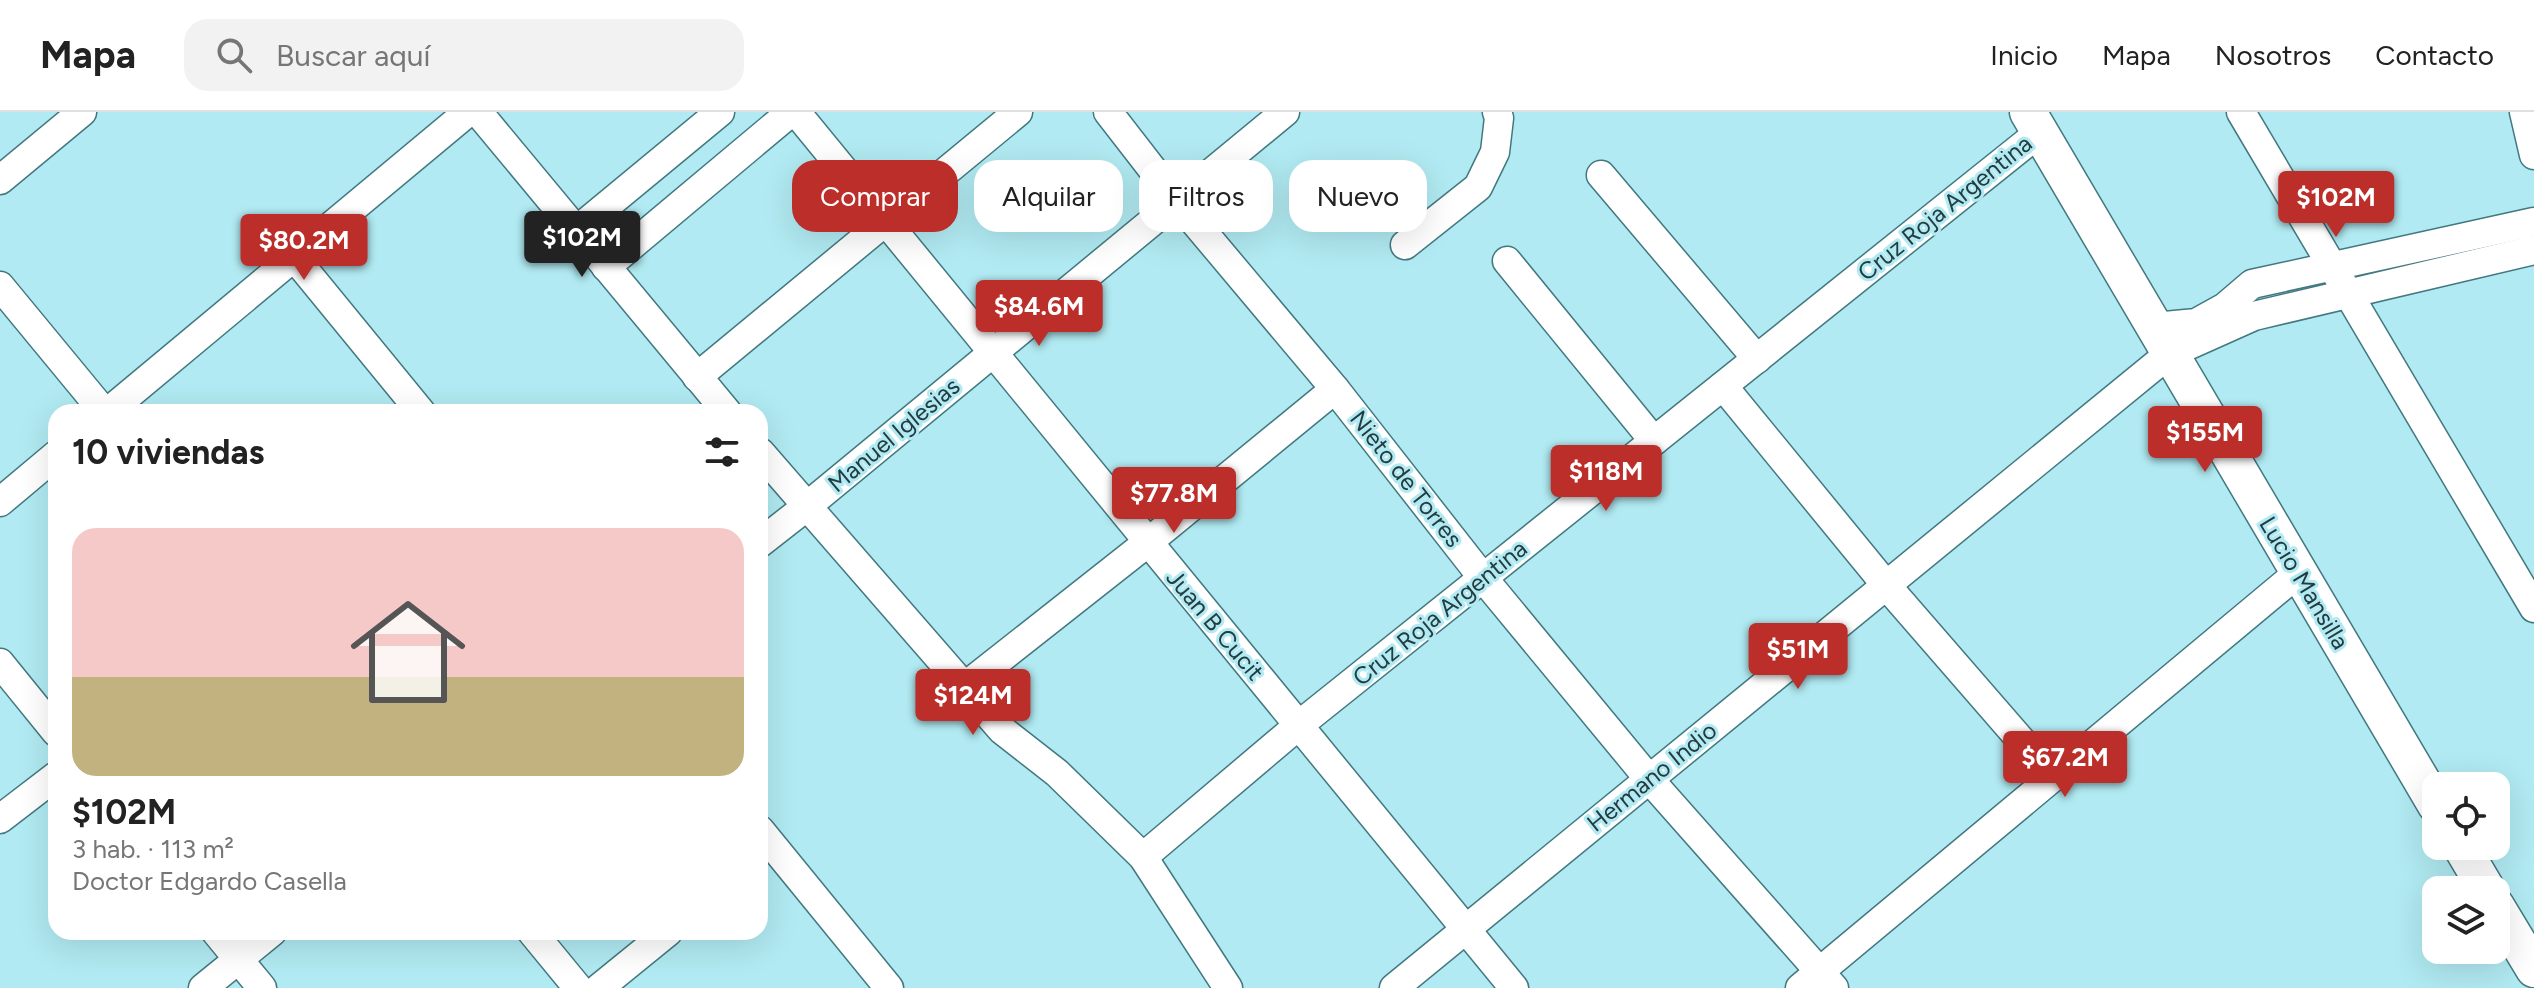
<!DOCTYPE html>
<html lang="es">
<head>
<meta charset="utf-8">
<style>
	body { margin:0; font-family:Figtree,sans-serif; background:#f2f2f2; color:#222; height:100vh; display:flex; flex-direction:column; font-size:30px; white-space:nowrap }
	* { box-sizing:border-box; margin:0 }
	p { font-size:26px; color:#767676 }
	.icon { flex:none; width:44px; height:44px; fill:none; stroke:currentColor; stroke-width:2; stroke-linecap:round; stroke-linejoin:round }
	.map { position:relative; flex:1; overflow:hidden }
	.panel { position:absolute; left:48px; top:292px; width:720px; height:536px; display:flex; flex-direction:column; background:#fff; border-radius:24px; box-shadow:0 8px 32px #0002 }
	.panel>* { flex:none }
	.top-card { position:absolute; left:792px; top:48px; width:760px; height:72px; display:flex; gap:16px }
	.buttons { position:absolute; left:2422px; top:660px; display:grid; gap:16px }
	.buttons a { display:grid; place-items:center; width:88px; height:88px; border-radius:16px; background:#fff; box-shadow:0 8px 32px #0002; font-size:40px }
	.price { position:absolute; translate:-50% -68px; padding:0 18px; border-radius:8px; background:#bc2e29; color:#fff; font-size:26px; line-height:52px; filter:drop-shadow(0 2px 4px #0008) }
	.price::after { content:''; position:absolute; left:50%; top:48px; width:24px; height:18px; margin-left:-12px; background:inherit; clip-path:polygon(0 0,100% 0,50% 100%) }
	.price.current { background:#222; color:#fff }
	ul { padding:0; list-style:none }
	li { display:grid; align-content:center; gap:16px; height:424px; padding:0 24px }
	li+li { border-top:2px solid #e0e0e0 }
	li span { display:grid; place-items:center; height:248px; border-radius:24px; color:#555 }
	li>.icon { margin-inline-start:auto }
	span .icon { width:144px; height:144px; fill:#fffc; stroke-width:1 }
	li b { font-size:34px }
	h2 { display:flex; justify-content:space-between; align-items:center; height:96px; padding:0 24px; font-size:34px }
	.tag { padding:0 28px; border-radius:24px; background:#fff; box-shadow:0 8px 32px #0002; font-size:28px; line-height:72px }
	.tag.current { background:#bc2e29; color:#fff }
	header { display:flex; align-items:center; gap:48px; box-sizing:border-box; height:112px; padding:0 40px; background:#fff; border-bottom:2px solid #e0e0e0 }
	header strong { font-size:38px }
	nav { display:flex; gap:44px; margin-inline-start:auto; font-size:28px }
	.search { width:560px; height:72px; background:#f2f2f2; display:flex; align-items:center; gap:20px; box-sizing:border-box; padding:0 28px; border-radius:24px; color:#767676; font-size:30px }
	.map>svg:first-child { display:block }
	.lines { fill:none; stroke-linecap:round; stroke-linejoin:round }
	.minor-casing { stroke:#42787f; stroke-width:31 }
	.major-casing { stroke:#42787f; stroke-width:39 }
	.minor { stroke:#fff; stroke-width:28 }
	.major { stroke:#fff; stroke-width:36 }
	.labels { text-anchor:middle; stroke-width:6; stroke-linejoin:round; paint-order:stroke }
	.street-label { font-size:24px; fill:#243b3f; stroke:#b1eaf2 }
</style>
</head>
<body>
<header>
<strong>Mapa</strong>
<div class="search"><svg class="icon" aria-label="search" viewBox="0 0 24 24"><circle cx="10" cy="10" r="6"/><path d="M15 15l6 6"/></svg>Buscar aquí</div>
<nav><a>Inicio</a><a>Mapa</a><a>Nosotros</a><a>Contacto</a></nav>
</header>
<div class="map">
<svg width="2534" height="876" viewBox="0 0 2534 876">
	<rect width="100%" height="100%" fill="#b1eaf2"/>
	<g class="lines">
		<defs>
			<g id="minor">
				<path d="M 478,0 L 727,300"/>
				<path d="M 796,0 L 1514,876"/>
				<path d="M 1108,0 L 1177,89 L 1335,277 L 1483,466 L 1649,667 L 1834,876"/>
				<path d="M 2241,0 L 2534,496"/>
				<path d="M 2524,0 L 2534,43"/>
				<path d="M 1601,63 L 1757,247"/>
				<path d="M 0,68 L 82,0"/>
				<path d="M 576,119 L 720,0"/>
				<path d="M 1405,133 L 1478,75 L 1495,40 L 1499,6 L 1497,0"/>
				<path d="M 294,145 L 421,300"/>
				<path d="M 1507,149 L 1654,329"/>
				<path d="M 606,155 L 791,0"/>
				<path d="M 0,174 L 104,300"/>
				<path d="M 2154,215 L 2196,211 L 2225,195 L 2252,172 L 2534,110"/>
				<path d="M 697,265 L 1018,0"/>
				<path d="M 1723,274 L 1886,473 L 2052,664"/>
				<path d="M 108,300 L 468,0"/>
				<path d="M 760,340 L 1002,618 L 1057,661 L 1143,745 L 1228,876"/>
				<path d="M 0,390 L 56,343"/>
				<path d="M 760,431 L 806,395 L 1285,0"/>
				<path d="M 0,551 L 56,620"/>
				<path d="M 963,576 L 1147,431 L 1335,277"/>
				<path d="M 0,707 L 56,664"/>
				<path d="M 760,718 L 889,876"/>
				<path d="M 1143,745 L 1299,613 L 2040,20"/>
				<path d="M 216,820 L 262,876"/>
				<path d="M 532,820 L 578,876"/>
				<path d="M 203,876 L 272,820"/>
				<path d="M 599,876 L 668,820"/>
				<path d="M 1394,876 L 2169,242 L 2254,204 L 2534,138"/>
				<path d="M 1800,876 L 2298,461"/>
			</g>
			<g id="major">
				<path d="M 2028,0 L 2436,693"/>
				<path d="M 2461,734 L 2487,778"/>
				<path d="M 2496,794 L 2534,857"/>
			</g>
		</defs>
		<use href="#minor" class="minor-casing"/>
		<use href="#major" class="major-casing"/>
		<use href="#minor" class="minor"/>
		<use href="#major" class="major"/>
	</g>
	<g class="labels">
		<g class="street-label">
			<text transform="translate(1945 96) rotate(-39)" y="8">Cruz Roja Argentina</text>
			<text transform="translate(894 323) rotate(-40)" y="8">Manuel Iglesias</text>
			<text transform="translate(1406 367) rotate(52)" y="8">Nieto de Torres</text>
			<text transform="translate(2304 471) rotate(59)" y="8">Lucio Mansilla</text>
			<text transform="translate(1440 501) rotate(-39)" y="8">Cruz Roja Argentina</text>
			<text transform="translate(1215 513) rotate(50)" y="8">Juan B Cucit</text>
			<text transform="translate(1652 665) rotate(-39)" y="8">Hermano Indio</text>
		</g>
	</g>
</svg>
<div class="buttons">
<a><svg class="icon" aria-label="locate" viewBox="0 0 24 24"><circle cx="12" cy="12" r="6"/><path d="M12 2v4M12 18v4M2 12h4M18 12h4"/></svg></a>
<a><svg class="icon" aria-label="layers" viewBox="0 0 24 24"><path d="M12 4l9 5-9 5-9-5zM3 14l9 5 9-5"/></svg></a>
</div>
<b class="price" style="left:2336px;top:127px">$102M</b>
<b class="price current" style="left:582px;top:167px">$102M</b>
<b class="price" style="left:304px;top:170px">$80.2M</b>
<b class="price" style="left:1039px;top:236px">$84.6M</b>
<b class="price" style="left:2205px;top:362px">$155M</b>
<b class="price" style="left:1606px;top:401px">$118M</b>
<b class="price" style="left:1174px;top:423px">$77.8M</b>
<b class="price" style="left:1798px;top:579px">$51M</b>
<b class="price" style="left:973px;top:625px">$124M</b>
<b class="price" style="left:2065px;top:687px">$67.2M</b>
<div class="top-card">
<a class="tag current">Comprar</a>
<a class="tag">Alquilar</a>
<a class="tag">Filtros</a>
<a class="tag">Nuevo</a>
</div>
<section class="panel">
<h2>10 viviendas<svg class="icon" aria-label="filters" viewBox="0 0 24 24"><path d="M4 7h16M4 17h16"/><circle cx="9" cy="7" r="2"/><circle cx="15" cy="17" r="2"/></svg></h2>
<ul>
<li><span style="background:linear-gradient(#f6c9c9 60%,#c2b280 0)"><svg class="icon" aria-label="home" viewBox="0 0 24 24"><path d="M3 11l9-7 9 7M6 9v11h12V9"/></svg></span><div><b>$102M</b><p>3 hab. · 113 m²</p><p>Doctor Edgardo Casella</p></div></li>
</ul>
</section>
</div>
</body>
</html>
